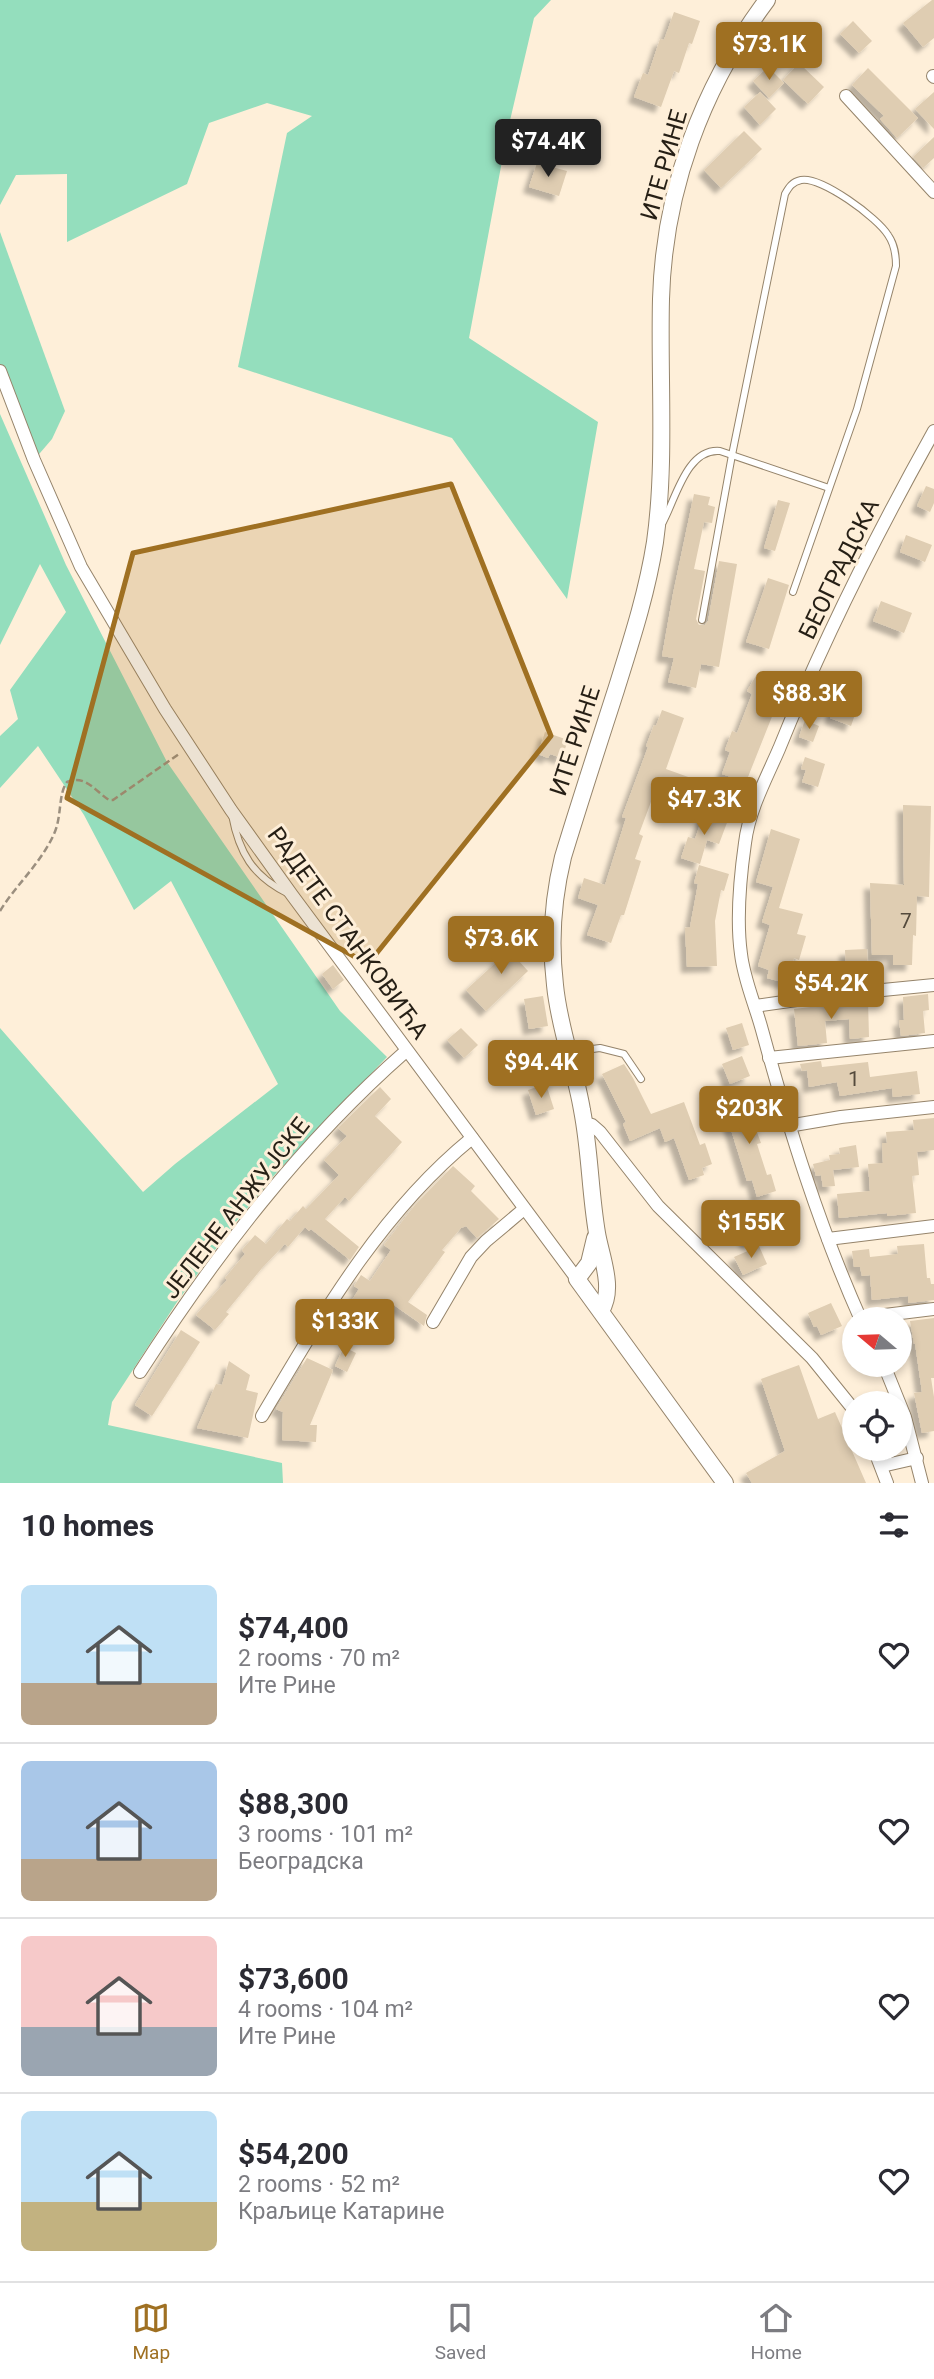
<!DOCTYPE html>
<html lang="en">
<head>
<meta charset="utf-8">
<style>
	body { margin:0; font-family:Roboto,sans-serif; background:#f2f2f3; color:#2b2b33; height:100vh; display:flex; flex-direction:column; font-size:26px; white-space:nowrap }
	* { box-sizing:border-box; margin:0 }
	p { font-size:23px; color:#7c7c81 }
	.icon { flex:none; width:38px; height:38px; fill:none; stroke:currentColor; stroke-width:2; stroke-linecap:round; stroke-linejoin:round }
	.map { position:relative; height:1483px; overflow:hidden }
	.side { display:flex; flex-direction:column; background:#fff; flex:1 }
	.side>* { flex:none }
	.needle { width:46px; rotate:289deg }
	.fabs { position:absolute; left:842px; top:1307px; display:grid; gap:14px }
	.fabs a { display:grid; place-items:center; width:70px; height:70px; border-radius:50%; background:#fff; box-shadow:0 4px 10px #0003; font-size:35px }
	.price { position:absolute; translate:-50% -60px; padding:0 16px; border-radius:7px; background:#9f7022; color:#fff; font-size:23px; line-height:46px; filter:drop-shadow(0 2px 4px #0008) }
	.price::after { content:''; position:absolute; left:50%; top:42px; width:21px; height:16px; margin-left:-10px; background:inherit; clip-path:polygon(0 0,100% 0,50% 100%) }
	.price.on { background:#222; color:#fff }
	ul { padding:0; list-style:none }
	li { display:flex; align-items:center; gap:21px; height:175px; padding:0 21px }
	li+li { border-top:2px solid #e1e1e2 }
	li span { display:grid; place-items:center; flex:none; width:196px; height:140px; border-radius:10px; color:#555 }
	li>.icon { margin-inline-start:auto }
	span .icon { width:84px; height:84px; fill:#fffc; stroke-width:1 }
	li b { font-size:30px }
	h2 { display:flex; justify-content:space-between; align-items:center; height:84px; padding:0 21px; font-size:30px }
	.menu { display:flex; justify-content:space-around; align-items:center; height:98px; border-top:2px solid #e1e1e2; background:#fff; font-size:19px; color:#7c7c81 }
	.menu a { display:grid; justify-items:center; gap:4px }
	.menu .on { color:#9f7022 }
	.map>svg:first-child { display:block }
	.green { fill:#94debd }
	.building { fill:#dfcdb2; filter:url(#shadow) }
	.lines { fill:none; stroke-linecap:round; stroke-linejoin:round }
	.service-casing { stroke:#95846b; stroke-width:8 }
	.minor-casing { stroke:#95846b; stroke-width:14 }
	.tertiary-casing { stroke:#95846b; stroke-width:18 }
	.path { stroke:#9b8f7f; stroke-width:2.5; stroke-dasharray:7 3.5; stroke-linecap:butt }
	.service { stroke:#fff; stroke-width:6 }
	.minor { stroke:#fff; stroke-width:12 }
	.tertiary { stroke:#fff; stroke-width:16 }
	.marked { fill:#9f7022; fill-opacity:0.2; stroke:#9f7022; stroke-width:5; stroke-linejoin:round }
	.labels { text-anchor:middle; stroke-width:6; stroke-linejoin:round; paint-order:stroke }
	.number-label { font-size:21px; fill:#544a3c }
	.street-label { font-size:24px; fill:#261f15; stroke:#feefd9 }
</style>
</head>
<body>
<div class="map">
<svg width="934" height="1483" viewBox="0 0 934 1483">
	<defs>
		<filter id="shadow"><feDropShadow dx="-6" dy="6" stdDeviation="2" flood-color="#0004"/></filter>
	</defs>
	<rect width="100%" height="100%" fill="#feefd9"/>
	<g class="green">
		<path d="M 0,0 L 551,0 L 534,18 L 508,129 L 469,338 L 598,422 L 567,599 L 452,438 L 238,367 L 287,133 L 312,116 L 267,103 L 209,123 L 187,184 L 67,242 L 67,174 L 16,175 L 0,205 Z"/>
		<path d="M 0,232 L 65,411 L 52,439 L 34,460 L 0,371 Z"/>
		<path d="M 0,414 L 66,565 L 167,762 L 340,1011 L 387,1057 L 277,1172 L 231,1228 L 177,1302 L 112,1402 L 108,1425 L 282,1463 L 283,1483 L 0,1483 L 0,1028 L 143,1192 L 175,1164 L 278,1084 L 171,881 L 134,910 L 84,815 L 38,746 L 0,788 L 0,736 L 18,719 L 10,690 L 66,612 L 40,564 L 0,645 Z"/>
	</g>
	<g class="building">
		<path d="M 932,0 L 934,0 L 934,38 L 923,47 L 903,23 Z"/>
		<path d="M 674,12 L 700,21 L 692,44 L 689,43 L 679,73 L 674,71 L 661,107 L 634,97 L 643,73 L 648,75 L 660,39 L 664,40 Z"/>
		<path d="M 853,21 L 872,41 L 859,53 L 840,34 Z"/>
		<path d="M 791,22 L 810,38 L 796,53 L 778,37 Z"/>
		<path d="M 799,63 L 824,87 L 808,104 L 783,80 Z"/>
		<path d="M 768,67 L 784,83 L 769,98 L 753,81 Z"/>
		<path d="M 868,68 L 918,118 L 897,138 L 880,119 L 884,116 L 852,85 Z"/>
		<path d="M 760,92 L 776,109 L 760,125 L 744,107 Z"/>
		<path d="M 934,92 L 934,129 L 915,109 Z"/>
		<path d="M 744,131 L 762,149 L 721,188 L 704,170 Z"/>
		<path d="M 934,137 L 934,158 L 923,168 L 913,157 Z"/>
		<path d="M 537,163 L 567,171 L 559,196 L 529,187 Z"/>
		<path d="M 926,486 L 934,489 L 934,503 L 930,512 L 917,506 Z"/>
		<path d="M 694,494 L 710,497 L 708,505 L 715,507 L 712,523 L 704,522 L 694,569 L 705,571 L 696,619 L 699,625 L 705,625 L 708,621 L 719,561 L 737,564 L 719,667 L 701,664 L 696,688 L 668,682 L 674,658 L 662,656 L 673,594 Z"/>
		<path d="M 778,500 L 790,503 L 775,551 L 764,548 Z"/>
		<path d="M 906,535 L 932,545 L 925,562 L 900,552 Z"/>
		<path d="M 768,578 L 789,585 L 769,649 L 746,642 Z"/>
		<path d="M 881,601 L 912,613 L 904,633 L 873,621 Z"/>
		<path d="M 757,674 L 779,686 L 764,711 L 773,714 L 746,782 L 722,774 L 730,752 L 725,750 L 732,731 L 737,733 L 752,694 L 747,691 Z"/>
		<path d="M 838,693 L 860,700 L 851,726 L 830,718 Z"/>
		<path d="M 662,710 L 684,718 L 666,769 L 691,778 L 684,799 L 655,791 L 639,834 L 643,836 L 635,859 L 641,861 L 624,915 L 621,915 L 611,943 L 587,935 L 598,905 L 578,898 L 584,878 L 605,885 L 626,818 L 622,817 L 648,747 L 646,746 L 654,725 L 656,726 Z"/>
		<path d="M 805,720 L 819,726 L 813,742 L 799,737 Z"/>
		<path d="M 545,732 L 568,740 L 562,758 L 550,754 L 548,758 L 538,754 Z"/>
		<path d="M 805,757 L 825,764 L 818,787 L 802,782 L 806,770 L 801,769 Z"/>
		<path d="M 903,805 L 931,806 L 929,897 L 917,896 L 916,936 L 913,935 L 912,965 L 893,965 L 893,955 L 872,955 L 870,883 L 904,885 Z"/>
		<path d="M 704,813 L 728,820 L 719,844 L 707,840 L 700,864 L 681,858 L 688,837 L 695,839 Z"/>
		<path d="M 771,829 L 800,839 L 779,908 L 803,914 L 797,934 L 806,936 L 799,960 L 794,958 L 786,983 L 767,978 L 769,970 L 758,966 L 770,925 L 762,922 L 773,887 L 756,882 Z"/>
		<path d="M 699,865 L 729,874 L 724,891 L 721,890 L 715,921 L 717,966 L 687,967 L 685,928 L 690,927 L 698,884 L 694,883 Z"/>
		<path d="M 526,935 L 535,945 L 518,960 L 528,971 L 486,1011 L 466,990 Z"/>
		<path d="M 867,949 L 868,971 L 846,972 L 845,950 Z"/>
		<path d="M 333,965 L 344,980 L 333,989 L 322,974 Z"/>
		<path d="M 928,994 L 929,1010 L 923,1011 L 925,1033 L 901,1036 L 899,1020 L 904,1020 L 903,997 Z"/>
		<path d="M 543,996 L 548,1026 L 529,1029 L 524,999 Z"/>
		<path d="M 868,1000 L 869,1037 L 850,1039 L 849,1019 L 825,1021 L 827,1043 L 798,1046 L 794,1009 Z"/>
		<path d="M 742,1023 L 749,1045 L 733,1050 L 726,1028 Z"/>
		<path d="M 461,1028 L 478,1045 L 464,1058 L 447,1040 Z"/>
		<path d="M 742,1056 L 750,1076 L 730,1084 L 722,1064 Z"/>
		<path d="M 821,1061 L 822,1067 L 868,1062 L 870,1077 L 917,1071 L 920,1094 L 893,1097 L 892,1088 L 840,1096 L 837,1082 L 809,1087 L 807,1070 L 802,1071 L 800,1064 Z"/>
		<path d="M 624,1064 L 633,1078 L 651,1114 L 684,1102 L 700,1145 L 705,1143 L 712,1164 L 702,1168 L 704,1175 L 689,1180 L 674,1138 L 665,1142 L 660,1128 L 630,1141 L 623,1124 L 626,1122 L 602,1074 Z"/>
		<path d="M 546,1084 L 554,1109 L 536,1115 L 528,1090 Z"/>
		<path d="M 380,1087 L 391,1099 L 375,1116 L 402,1142 L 349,1201 L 345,1197 L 325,1219 L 359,1247 L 350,1260 L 311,1229 L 309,1231 L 305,1227 L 288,1247 L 285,1244 L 262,1268 L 226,1312 L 229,1314 L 215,1330 L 196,1315 L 227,1280 L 225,1278 L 245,1254 L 242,1250 L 255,1235 L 266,1244 L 287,1219 L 290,1221 L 303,1206 L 306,1209 L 339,1175 L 324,1160 L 347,1136 L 338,1128 Z"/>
		<path d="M 744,1097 L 761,1143 L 757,1144 L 767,1175 L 771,1174 L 776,1191 L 757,1197 L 752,1180 L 747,1181 L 723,1104 Z"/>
		<path d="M 934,1118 L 934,1150 L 917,1152 L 919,1175 L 912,1176 L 916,1213 L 887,1216 L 887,1213 L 839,1218 L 837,1194 L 870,1191 L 868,1164 L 883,1163 L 882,1143 L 887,1143 L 886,1132 L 914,1130 L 913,1120 Z"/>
		<path d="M 856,1145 L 859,1167 L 833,1170 L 835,1186 L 823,1187 L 821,1175 L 816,1176 L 813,1164 L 830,1160 L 829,1155 L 840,1154 L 839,1148 Z"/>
		<path d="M 453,1166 L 475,1186 L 471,1191 L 499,1219 L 477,1238 L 466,1226 L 461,1228 L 442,1250 L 445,1252 L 408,1302 L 427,1315 L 424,1326 L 384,1298 L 370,1319 L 349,1305 L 359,1289 L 354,1286 L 361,1275 L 370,1281 L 391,1250 L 384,1245 L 415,1205 Z"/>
		<path d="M 760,1214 L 769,1233 L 747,1243 L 738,1224 Z"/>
		<path d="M 924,1244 L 927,1278 L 930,1278 L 931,1284 L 934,1284 L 934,1300 L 908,1303 L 908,1296 L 872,1300 L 870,1275 L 862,1276 L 860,1267 L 854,1267 L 852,1251 L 869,1249 L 870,1257 L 898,1254 L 897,1246 Z"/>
		<path d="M 759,1246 L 767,1264 L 743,1275 L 734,1257 Z"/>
		<path d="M 831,1303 L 842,1326 L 821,1335 L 817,1326 L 814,1327 L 808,1313 Z"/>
		<path d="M 934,1318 L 934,1378 L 931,1378 L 934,1397 L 934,1431 L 922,1433 L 914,1393 L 922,1392 L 915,1343 L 914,1344 L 910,1321 Z"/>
		<path d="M 181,1330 L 200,1342 L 152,1416 L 135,1405 Z"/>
		<path d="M 344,1347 L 356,1353 L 347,1372 L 335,1366 Z"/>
		<path d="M 307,1358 L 333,1370 L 310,1425 L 317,1425 L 316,1442 L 282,1440 L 283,1412 L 276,1409 Z"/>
		<path d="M 229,1361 L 250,1375 L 246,1390 L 258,1393 L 248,1438 L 197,1428 L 216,1384 L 222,1385 Z"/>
		<path d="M 799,1365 L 818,1419 L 835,1412 L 866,1483 L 752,1483 L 746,1473 L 785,1451 L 761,1379 Z"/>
	</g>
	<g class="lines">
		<defs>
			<g id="service">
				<path d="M 663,522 C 676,498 687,448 720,451 L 829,488"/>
				<path d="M 702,620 L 732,455 L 785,194 C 789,187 792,182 801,180 C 821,176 878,218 888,235 C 895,245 896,255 896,266 L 857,409 L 793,592"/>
				<path d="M 232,815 C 239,853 253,876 287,893"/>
				<path d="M 570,1052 L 600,1048 L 624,1054 L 641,1079"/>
			</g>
			<g id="minor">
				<path d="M 933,76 L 934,77"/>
				<path d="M 846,96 L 934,192"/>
				<path d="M 0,371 L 34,460 L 81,567 L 165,709 L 231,810 L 292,895 L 577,1279"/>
				<path d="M 755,1006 L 832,995 L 934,985"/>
				<path d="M 769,1058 L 934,1041"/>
				<path d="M 585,1123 L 592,1125 L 600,1132 L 658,1206 L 812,1358 L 854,1410"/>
				<path d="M 788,1126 L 841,1117 L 934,1107"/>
				<path d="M 828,1239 L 934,1226"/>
				<path d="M 860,1318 L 934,1309"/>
				<path d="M 861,1320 C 819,1226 789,1129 762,1030 C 755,1004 744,980 741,954 C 736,918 740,878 745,843 C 749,810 766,779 779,749 C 823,640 877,533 934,431"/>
				<path d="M 433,1322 L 471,1257 L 486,1241 L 524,1209"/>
				<path d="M 884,1365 L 905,1417 L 922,1483"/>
				<path d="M 140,1372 C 216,1254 301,1143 406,1051"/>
				<path d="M 262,1416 C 322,1315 380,1213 472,1138"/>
				<path d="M 874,1449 L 887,1483"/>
				<path d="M 882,1466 L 917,1458"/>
			</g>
			<g id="tertiary">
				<path d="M 595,1238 L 589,1263 L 577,1279 L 725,1483"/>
				<path d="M 601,1311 C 615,1288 601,1257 597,1233 C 590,1192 590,1151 582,1110 C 575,1068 559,1028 555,985 C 550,943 553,898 563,857 C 580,801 598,746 616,690 C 631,642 647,593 655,542 C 666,463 659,379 661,299 C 664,190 702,87 767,0"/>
			</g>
		</defs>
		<use href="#service" class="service-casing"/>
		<use href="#minor" class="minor-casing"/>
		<use href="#tertiary" class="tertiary-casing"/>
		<path class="path" d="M 0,911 C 16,885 41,863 54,834 C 62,817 58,794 67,782 C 85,774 95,791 109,800 L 113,800 L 179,754"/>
		<use href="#service" class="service"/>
		<use href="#minor" class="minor"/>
		<use href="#tertiary" class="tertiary"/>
	</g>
	<path class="marked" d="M 451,484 L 551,736 L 368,964 L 67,798 L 133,553 Z"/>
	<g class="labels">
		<g class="number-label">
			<text x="906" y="928">7</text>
			<text x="854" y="1086">1</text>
		</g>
		<g class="street-label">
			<text transform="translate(664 165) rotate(-74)" y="8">ИТЕ РИНЕ</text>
			<text transform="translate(839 569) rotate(-64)" y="8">БЕОГРАДСКА</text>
			<text transform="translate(575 741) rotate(-72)" y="8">ИТЕ РИНЕ</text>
			<text transform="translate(348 933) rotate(54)" y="8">РАДЕТЕ СТАНКОВИЋА</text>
			<text transform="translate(236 1208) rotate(-52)" y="8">ЈЕЛЕНЕ АНЖУЈСКЕ</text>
		</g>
	</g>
</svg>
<div class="fabs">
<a><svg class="needle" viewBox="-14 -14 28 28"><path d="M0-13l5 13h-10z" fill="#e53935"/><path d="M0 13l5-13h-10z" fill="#7c7c81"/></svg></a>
<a><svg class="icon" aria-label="locate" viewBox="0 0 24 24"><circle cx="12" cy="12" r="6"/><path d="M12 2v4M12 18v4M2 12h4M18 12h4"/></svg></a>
</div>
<b class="price" style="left:769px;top:82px">$73.1K</b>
<b class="price on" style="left:548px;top:179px">$74.4K</b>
<b class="price" style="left:809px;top:731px">$88.3K</b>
<b class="price" style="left:704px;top:837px">$47.3K</b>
<b class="price" style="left:501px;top:976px">$73.6K</b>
<b class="price" style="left:831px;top:1021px">$54.2K</b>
<b class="price" style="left:541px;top:1100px">$94.4K</b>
<b class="price" style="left:749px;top:1146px">$203K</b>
<b class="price" style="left:751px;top:1260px">$155K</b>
<b class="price" style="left:345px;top:1359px">$133K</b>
</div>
<section class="side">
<h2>10 homes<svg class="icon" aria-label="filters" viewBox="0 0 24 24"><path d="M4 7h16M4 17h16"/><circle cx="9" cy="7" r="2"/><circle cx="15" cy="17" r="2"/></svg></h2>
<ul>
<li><span style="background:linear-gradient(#bfe0f5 70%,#b9a48a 0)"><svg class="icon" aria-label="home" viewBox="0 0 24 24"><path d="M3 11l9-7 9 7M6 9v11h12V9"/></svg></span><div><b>$74,400</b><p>2 rooms · 70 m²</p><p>Ите Рине</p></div><svg class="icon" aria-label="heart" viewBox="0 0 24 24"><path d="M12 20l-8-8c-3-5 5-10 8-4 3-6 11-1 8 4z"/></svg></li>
<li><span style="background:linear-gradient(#a9c7e8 70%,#b9a48a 0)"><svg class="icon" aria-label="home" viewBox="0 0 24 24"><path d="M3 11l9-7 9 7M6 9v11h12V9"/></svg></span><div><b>$88,300</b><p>3 rooms · 101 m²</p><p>Београдска</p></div><svg class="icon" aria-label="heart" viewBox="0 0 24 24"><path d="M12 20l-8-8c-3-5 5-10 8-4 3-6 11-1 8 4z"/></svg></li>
<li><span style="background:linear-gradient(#f6c9c9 65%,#9aa5b1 0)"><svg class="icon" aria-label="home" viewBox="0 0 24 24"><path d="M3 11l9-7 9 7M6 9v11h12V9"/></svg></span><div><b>$73,600</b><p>4 rooms · 104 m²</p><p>Ите Рине</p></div><svg class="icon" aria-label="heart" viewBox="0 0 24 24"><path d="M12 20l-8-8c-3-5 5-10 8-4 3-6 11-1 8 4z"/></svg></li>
<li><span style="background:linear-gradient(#bfe0f5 65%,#c2b280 0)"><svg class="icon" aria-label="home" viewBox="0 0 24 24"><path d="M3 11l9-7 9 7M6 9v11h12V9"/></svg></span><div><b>$54,200</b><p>2 rooms · 52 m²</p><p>Краљице Катарине</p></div><svg class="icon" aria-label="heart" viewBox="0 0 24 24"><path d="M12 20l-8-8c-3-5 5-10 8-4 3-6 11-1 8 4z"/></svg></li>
</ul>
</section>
<nav class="menu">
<a class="on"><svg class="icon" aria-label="map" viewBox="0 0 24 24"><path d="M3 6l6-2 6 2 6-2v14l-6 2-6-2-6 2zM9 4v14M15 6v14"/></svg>Map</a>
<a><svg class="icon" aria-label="saved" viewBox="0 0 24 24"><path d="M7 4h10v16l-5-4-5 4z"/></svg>Saved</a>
<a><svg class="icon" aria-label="home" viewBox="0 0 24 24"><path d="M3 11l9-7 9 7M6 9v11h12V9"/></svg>Home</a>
</nav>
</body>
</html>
